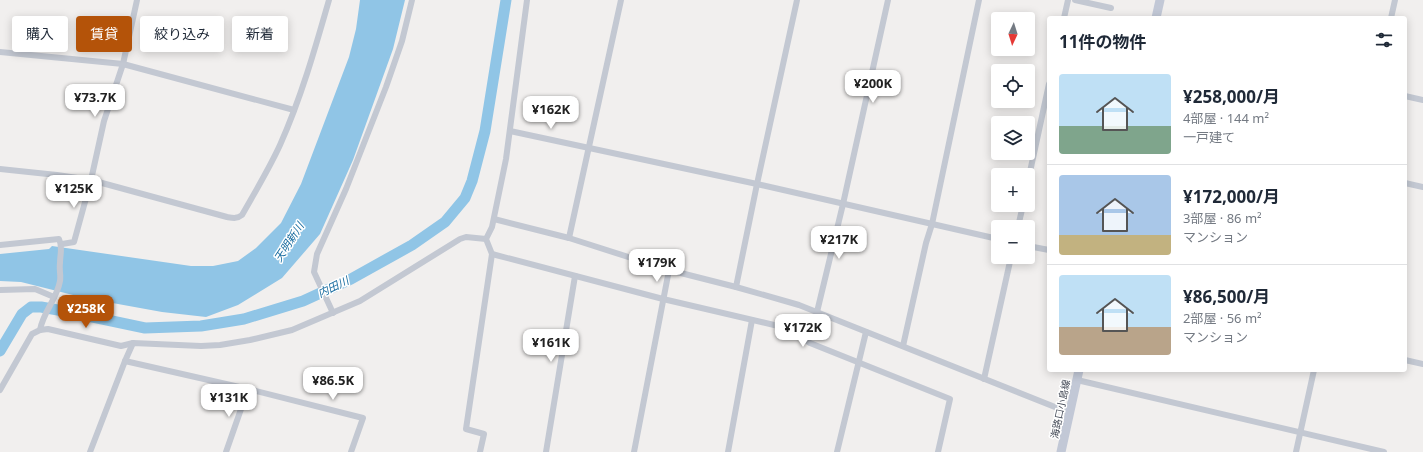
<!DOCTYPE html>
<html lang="ja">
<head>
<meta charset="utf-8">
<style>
	body { margin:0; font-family:"Noto Sans","Noto Sans JP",sans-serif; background:#f6f6f7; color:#1f2937; height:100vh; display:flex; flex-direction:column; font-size:15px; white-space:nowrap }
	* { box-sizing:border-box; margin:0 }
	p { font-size:13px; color:#747a83 }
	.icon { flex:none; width:22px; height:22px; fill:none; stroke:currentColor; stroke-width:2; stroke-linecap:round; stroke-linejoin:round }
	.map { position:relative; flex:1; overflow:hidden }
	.details { position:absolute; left:1047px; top:16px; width:360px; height:356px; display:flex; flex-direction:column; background:#fff; border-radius:4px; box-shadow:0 2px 10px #0003 }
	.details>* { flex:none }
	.top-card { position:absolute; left:12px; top:16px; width:380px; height:36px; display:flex; gap:8px }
	.needle { width:26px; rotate:184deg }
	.tools { position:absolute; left:991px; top:12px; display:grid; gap:8px }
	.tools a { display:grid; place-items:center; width:44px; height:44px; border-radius:4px; background:#fff; box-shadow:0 2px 10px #0003; font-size:20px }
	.price { position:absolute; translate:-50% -34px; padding:0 9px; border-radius:8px; background:#fff; color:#222; font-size:13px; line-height:26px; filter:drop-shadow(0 1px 2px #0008) }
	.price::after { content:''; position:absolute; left:50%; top:24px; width:12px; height:9px; margin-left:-6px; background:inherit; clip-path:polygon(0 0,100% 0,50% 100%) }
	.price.current { background:#b45309; color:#fff }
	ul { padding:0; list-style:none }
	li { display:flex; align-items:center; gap:12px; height:100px; padding:0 12px }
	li+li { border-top:1px solid #e0e1e3 }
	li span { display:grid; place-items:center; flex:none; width:112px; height:80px; border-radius:4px; color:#555 }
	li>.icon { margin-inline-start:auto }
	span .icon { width:48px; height:48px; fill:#fffc; stroke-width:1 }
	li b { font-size:17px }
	h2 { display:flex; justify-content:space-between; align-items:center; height:48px; padding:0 12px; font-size:17px }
	.tag { padding:0 14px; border-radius:4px; background:#fff; box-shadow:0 2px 10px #0003; font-size:14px; line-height:36px }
	.tag.current { background:#b45309; color:#fff }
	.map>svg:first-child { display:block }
	.water { fill:#90c5e6 }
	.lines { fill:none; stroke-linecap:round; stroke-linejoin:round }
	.river { stroke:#90c5e6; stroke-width:11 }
	.minor { stroke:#c3c8d2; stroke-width:6 }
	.secondary { stroke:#c2c8d6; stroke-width:9 }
	.labels { text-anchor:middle; stroke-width:3; stroke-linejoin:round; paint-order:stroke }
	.street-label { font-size:10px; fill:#484e5a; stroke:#fff }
	.water-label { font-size:11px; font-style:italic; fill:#166b9f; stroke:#fff }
</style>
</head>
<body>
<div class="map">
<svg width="1423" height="452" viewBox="0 0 1423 452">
	<rect width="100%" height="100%" fill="#f1efee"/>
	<path class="water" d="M 360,0 L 405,0 L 393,49 L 353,160 L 320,234 L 282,278 L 238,305 L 206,317 L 162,312 L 85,298 L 21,282 L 0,281 L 0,254 L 49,249 L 52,246 L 191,266 L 213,266 L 238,261 L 256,248 L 281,223 L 301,184 L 349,57 L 356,29 Z"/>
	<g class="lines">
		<path class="river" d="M 0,351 L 22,314 L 31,307 L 41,307 L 69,312 L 145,328 L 201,326 L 244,319 L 303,301 L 351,279 L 412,245 L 445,222 L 465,198 L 472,181 L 485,131 L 506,0"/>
		<g class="minor">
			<path d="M 1075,0 L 1111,8"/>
			<path d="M 1064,18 L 1068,0"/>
			<path d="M 1391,18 L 1395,0"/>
			<path d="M 0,52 L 123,64 L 294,110"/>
			<path d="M 1405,96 L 1423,100"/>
			<path d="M 510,131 L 757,184 L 998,239"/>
			<path d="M 0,169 L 57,175 L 91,180 L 227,217 C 233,218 237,219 242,215 C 255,192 269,169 280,145 C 301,98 315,49 329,0"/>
			<path d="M 1028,181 L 1049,84"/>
			<path d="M 1405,183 L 1423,187"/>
			<path d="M 494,219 L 569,238 L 669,270 L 736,287 L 799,305 L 1070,413"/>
			<path d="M 1018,227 L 1023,205"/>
			<path d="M 569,238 L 621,0"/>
			<path d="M 62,244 L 74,242 L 91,180 L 104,121 L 123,64 L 137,0"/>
			<path d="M 0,245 L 59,239 C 63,247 60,254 60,263 C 59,269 61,275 60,281 C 57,299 43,312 40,330"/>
			<path d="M 1028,246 L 1049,250"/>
			<path d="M 492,254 L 663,299 L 791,329 L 810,343 L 950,399 L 938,452"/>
			<path d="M 736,287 L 757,184 L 797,0"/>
			<path d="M 0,290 L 35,289 L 54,297"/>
			<path d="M 817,312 L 843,204 L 888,0"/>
			<path d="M 333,313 L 314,272 L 317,254 L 346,189 L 386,87 L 402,41 L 412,0"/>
			<path d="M 903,346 L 926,243 L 932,224 L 979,0"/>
			<path d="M 1405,360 L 1423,364"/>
			<path d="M 125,361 L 248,389 L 363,418 L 351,452"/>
			<path d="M 984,379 L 1011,257"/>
			<path d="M 1077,380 L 1384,452"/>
			<path d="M 0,390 L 32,334 L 40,330 L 48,329 L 121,346 L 133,343 L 201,346 L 220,345 L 250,340 L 292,330 L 360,301 L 460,239 L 466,237 L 486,239"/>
			<path d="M 90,452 L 125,361 L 133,343"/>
			<path d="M 226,452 L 248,389"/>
			<path d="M 480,452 L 484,434 L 466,429 L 492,254 L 486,239 L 492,227 L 506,159 L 527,0"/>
			<path d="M 546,452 L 575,276"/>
			<path d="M 634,452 L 669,270"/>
			<path d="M 728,452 L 752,320"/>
			<path d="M 837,452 L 866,332"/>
			<path d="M 1296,452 L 1314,370"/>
		</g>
		<g class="secondary">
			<path d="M 1156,18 L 1160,0"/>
			<path d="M 1061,452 L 1079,370"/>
		</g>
	</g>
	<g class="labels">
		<g class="street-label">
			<text transform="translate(1060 409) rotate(-78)" y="4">海路口小島線</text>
		</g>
		<g class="water-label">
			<text transform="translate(289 242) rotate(-57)" y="4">天明新川</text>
			<text transform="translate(333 287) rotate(-26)" y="4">内田川</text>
		</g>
	</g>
</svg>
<div class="tools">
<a><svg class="needle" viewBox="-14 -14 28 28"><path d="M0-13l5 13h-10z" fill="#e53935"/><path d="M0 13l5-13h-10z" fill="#747a83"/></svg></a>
<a><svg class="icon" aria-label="locate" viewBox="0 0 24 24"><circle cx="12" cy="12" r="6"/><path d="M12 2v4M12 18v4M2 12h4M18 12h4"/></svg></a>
<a><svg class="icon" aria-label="layers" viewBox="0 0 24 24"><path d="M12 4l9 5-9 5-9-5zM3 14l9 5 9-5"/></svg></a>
<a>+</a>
<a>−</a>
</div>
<b class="price" style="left:873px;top:104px">¥200K</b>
<b class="price" style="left:95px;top:118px">¥73.7K</b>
<b class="price" style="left:551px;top:130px">¥162K</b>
<b class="price" style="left:74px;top:209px">¥125K</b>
<b class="price" style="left:839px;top:260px">¥217K</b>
<b class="price" style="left:657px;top:283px">¥179K</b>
<b class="price current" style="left:86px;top:329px">¥258K</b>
<b class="price" style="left:803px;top:348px">¥172K</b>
<b class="price" style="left:551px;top:363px">¥161K</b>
<b class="price" style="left:333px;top:401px">¥86.5K</b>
<b class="price" style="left:229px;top:418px">¥131K</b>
<div class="top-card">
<a class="tag">購入</a>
<a class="tag current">賃貸</a>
<a class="tag">絞り込み</a>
<a class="tag">新着</a>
</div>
<section class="details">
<h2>11件の物件<svg class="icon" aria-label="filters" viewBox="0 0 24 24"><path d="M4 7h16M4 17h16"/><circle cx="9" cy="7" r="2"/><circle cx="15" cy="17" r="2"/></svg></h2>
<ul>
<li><span style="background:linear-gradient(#bfe0f5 65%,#7fa58c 0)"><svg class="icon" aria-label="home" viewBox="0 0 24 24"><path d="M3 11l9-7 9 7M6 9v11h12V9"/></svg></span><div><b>¥258,000/月</b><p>4部屋 · 144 m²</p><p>一戸建て</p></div></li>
<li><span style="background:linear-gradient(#a9c7e8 75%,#c2b280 0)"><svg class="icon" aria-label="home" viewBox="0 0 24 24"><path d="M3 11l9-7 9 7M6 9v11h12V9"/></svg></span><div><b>¥172,000/月</b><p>3部屋 · 86 m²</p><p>マンション</p></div></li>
<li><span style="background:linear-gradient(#bfe0f5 65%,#b9a48a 0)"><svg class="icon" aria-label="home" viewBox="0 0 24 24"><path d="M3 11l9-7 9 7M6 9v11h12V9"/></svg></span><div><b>¥86,500/月</b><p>2部屋 · 56 m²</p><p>マンション</p></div></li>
</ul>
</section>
</div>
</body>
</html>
